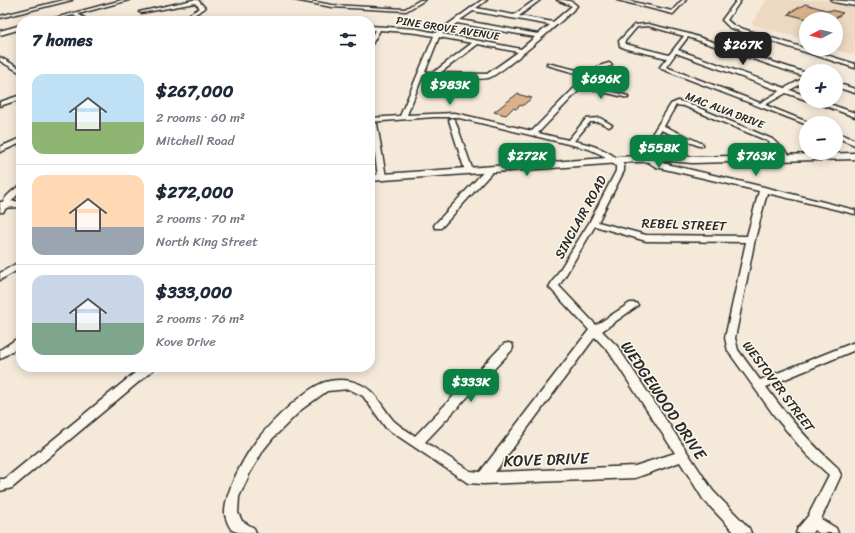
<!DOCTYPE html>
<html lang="en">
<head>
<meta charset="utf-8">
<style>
	body { margin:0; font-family:Sriracha,sans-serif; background:#f6f6f7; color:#1f2937; height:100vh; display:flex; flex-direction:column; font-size:15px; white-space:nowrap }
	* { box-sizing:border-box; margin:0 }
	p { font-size:13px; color:#747a83 }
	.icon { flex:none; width:22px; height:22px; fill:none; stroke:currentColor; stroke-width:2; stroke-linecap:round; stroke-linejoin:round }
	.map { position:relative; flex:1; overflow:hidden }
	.drawer { position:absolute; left:16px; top:16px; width:359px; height:356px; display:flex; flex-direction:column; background:#fff; border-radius:16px; box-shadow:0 2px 10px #0003 }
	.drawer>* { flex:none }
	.needle { width:26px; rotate:263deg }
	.controls { position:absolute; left:799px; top:12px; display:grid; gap:8px }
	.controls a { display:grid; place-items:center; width:44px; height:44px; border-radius:50%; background:#fff; box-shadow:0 2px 10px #0003; font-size:20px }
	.price { position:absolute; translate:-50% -34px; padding:0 9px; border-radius:8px; background:#0b8043; color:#fff; font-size:13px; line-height:26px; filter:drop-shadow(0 1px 2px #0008) }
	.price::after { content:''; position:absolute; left:50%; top:24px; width:12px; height:9px; margin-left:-6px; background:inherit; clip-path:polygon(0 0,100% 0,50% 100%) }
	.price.selected { background:#222; color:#fff }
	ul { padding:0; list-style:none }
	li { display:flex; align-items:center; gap:12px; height:100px; padding:0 16px }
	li+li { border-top:1px solid #e0e1e3 }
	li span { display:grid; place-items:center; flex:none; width:112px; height:80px; border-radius:12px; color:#555 }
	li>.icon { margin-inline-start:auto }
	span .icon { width:48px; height:48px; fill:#fffc; stroke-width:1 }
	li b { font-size:17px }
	h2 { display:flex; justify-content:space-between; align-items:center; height:48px; padding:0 16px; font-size:17px }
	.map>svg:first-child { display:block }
	.built { fill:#edd8c2 }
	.building { fill:#dbb18b; stroke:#2b2b2b }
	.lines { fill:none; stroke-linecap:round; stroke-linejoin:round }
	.minor-casing { stroke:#2b2b2b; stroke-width:3 }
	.major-casing { stroke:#2b2b2b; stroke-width:3 }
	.minor { fill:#fbf7ec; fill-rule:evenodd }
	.major { fill:#fbf7ec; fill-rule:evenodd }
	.labels { text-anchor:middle; stroke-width:3; stroke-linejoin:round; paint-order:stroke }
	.far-street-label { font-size:11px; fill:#2b2b2b; stroke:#fbf7ec }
	.street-label { font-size:13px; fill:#2b2b2b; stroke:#fbf7ec }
	.near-street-label { font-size:16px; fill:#2b2b2b; stroke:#fbf7ec }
</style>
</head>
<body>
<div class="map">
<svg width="855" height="533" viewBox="0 0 855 533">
	<rect width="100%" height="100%" fill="#f5e9d9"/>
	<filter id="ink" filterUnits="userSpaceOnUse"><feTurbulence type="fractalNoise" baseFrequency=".025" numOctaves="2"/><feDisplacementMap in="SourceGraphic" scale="8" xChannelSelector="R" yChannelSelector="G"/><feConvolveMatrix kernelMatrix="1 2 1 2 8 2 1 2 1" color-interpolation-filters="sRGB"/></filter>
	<g filter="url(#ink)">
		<path class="built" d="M 767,0 L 830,0 L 855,5 L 855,53 L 851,54 L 834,49 L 836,49 L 836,19 L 806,19 L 806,40 L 751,24 Z"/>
		<g class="building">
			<path d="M 805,4 L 829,11 L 831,10 L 843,13 L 834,19 L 807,19 L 788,14 Z"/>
			<path d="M 517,94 L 532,98 L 522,106 L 520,105 L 516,109 L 513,108 L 506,115 L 494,112 Z"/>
		</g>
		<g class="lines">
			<defs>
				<g id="minor">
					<path d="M 64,0 L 72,0 L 0,18 L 0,16 Z"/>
					<path d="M 122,0 L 129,0 L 78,14 L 89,21 L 83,21 L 73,15 L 52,21 L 44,21 Z"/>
					<path d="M 193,0 L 198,0 L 205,8 L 184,21 L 178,21 L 200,8 L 195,3 L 141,13 L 139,12 Z"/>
					<path d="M 294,0 L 304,0 L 332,5 L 405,9 L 420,0 L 425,0 L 406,11 L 332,7 Z"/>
					<path d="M 482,0 L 487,0 L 476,8 L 514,15 L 535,0 L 540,0 L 519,16 L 553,22 L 572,6 L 557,0 C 564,0 572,0 577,6 C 567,17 499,76 488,78 C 470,81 442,76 423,75 L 407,115 L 455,113 L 532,131 L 586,76 L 547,65 L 547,63 L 589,73 L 599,66 L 609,63 L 612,65 L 611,66 L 603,68 L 584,84 L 628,96 L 628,98 L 582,87 L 538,133 L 568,140 L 586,119 L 600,118 L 612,125 L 609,127 L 599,122 L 590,122 L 574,141 C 593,145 610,150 624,165 L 624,171 L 598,222 L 646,235 L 747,236 L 759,191 L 656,167 L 645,160 L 645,156 L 648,156 L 662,163 L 764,187 L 855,210 L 855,214 L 767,193 L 755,239 L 735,338 L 738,350 L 760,380 L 855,342 L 855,350 L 766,387 C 787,416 810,443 837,467 L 841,475 L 821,519 L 836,528 L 838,533 L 819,533 L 814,530 L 812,533 L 796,533 L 798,528 L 808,516 L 829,475 L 807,455 L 776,418 L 728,351 L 725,338 L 746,242 L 646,241 L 595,226 L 559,286 L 596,325 L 630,303 L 636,303 L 638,305 L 636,307 L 602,331 L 617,346 L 713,491 L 749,528 L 751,533 L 735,533 L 703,499 L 680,462 L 635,478 L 483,484 L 468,483 L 386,428 L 363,396 L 349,389 L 327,391 L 302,409 L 273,438 L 264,449 L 250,473 L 239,497 L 238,513 L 242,521 L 254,528 L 256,533 C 250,533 237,533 232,530 C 229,527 224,516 225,511 C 226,490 244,457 257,440 C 270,423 301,393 320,384 C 328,380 341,379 350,381 C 374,386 379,403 393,420 C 399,426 408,431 415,436 L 504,344 L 508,343 L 512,344 L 513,347 L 512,350 L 425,442 L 470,471 L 480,472 L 589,330 L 549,287 L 589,223 L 616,171 L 616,166 L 602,155 L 589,149 L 455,117 L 434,117 L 370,122 L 370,118 L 400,116 L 434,36 L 417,33 L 380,30 L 372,44 L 370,45 L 370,39 L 375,30 L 370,30 L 370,26 L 417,29 L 436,33 ZM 473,11 L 550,25 L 538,34 L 460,20 ZM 457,23 L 535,37 L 521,49 L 442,34 ZM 439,37 L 472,43 L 434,72 L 425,72 ZM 478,44 L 518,52 L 487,74 L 440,73 ZM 595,337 L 609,352 L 675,453 L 635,466 L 495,472 Z"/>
					<path d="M 617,0 L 625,0 L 672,11 L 682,0 L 686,0 L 673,14 Z"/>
					<path d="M 737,0 L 741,0 L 727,20 L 734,26 L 855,64 L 855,68 L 730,28 L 722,20 Z"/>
					<path d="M 222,18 L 254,20 L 256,21 L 220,20 L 220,18 Z"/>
					<path d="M 648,24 L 689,34 L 806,73 L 806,77 L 688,37 L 678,50 L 785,88 L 806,77 L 806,81 L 790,90 L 806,96 L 806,100 L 786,93 L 765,105 L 810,123 L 805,124 L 662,69 L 660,67 L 667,58 L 627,49 L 620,46 L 619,41 L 634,25 ZM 648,26 L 684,36 L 669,55 L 625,44 L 625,41 L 637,27 ZM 676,53 L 780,91 L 760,103 L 666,67 Z"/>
					<path d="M 21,25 L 21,29 L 0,35 L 0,31 Z"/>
					<path d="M 0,57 L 21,69 L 21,73 L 0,61 Z"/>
					<path d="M 836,83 L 855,89 L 855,93 L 836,87 Z"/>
					<path d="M 21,95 L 21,99 L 0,106 L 0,102 Z"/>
					<path d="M 678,101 L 687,103 L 772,139 L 793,158 L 792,160 L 786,160 L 768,141 L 684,106 L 676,105 L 664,126 L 703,144 L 703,146 L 699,146 L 661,130 L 648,151 L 644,151 L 642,150 L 671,104 Z"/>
					<path d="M 812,101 L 821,101 L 855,113 L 855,117 Z"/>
					<path d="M 452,118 L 455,120 L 473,171 L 472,173 L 469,173 L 465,171 L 449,120 Z"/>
					<path d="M 374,122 L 377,124 L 386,177 L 382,179 L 378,177 L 371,124 Z"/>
					<path d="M 836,132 L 855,140 L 855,145 L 836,137 Z"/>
					<path d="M 21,138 L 21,143 L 0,152 L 0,147 Z"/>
					<path d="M 488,167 L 494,167 L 495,169 L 441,228 L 435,228 L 434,226 L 435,224 Z"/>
					<path d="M 18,187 L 21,187 L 21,192 L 17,195 L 3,212 L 0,212 C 0,201 9,193 18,187 Z"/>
					<path d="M 21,261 L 21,268 L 0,280 L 0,273 Z"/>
					<path d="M 21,336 L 21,345 L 0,359 L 0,350 Z"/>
					<path d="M 142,367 L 154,367 L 153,370 L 12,488 L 0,491 L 0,479 L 5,479 Z"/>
				</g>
				<g id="major">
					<path d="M 831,0 L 855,2 L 855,6 L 834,2 Z"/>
					<path d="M 855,153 L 855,159 L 692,163 L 670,161 L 634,162 L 370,181 L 370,175 L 634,156 L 670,155 L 692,157 Z"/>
					<path d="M 21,201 L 21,207 L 0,208 L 0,202 Z"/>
				</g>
			</defs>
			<use href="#minor" class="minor-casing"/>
			<use href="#major" class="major-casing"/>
			<use href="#minor" class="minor"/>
			<use href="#major" class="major"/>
		</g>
	</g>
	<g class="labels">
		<g class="far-street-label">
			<text transform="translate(448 28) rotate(9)" y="4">PINE GROVE AVENUE</text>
			<text transform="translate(725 110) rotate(21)" y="4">MAC ALVA DRIVE</text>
		</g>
		<g class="street-label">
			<text transform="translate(580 217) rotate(-61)" y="5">SINCLAIR ROAD</text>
			<text transform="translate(684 224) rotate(2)" y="5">REBEL STREET</text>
			<text transform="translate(779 386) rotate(53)" y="5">WESTOVER STREET</text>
		</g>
		<g class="near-street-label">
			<text transform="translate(664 400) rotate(56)" y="6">WEDGEWOOD DRIVE</text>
			<text transform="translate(546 459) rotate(-2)" y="6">KOVE DRIVE</text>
		</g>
	</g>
</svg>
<div class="controls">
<a><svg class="needle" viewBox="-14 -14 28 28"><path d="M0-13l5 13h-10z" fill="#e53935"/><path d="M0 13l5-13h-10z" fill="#747a83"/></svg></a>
<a>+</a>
<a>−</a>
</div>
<b class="price selected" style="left:743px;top:66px">$267K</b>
<b class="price" style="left:601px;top:100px">$696K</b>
<b class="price" style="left:450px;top:106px">$983K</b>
<b class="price" style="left:659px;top:169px">$558K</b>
<b class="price" style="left:527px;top:177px">$272K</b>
<b class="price" style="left:756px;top:177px">$763K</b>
<b class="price" style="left:471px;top:403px">$333K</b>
<section class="drawer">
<h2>7 homes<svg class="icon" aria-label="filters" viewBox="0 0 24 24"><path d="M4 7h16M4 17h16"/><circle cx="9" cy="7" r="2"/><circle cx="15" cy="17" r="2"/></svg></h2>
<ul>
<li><span style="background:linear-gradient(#bfe0f5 60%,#8fb573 0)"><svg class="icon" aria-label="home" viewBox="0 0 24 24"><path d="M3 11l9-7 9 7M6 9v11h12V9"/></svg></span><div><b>$267,000</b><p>2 rooms · 60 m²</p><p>Mitchell Road</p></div></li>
<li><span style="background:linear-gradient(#ffd9b3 65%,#9aa5b1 0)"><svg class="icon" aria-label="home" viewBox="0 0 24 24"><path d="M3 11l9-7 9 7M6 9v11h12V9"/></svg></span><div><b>$272,000</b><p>2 rooms · 70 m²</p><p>North King Street</p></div></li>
<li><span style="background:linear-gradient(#c9d6e8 60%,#7fa58c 0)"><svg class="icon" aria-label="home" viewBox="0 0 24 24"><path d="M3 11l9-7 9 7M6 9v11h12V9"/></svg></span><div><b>$333,000</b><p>2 rooms · 76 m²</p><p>Kove Drive</p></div></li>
</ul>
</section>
</div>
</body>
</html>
